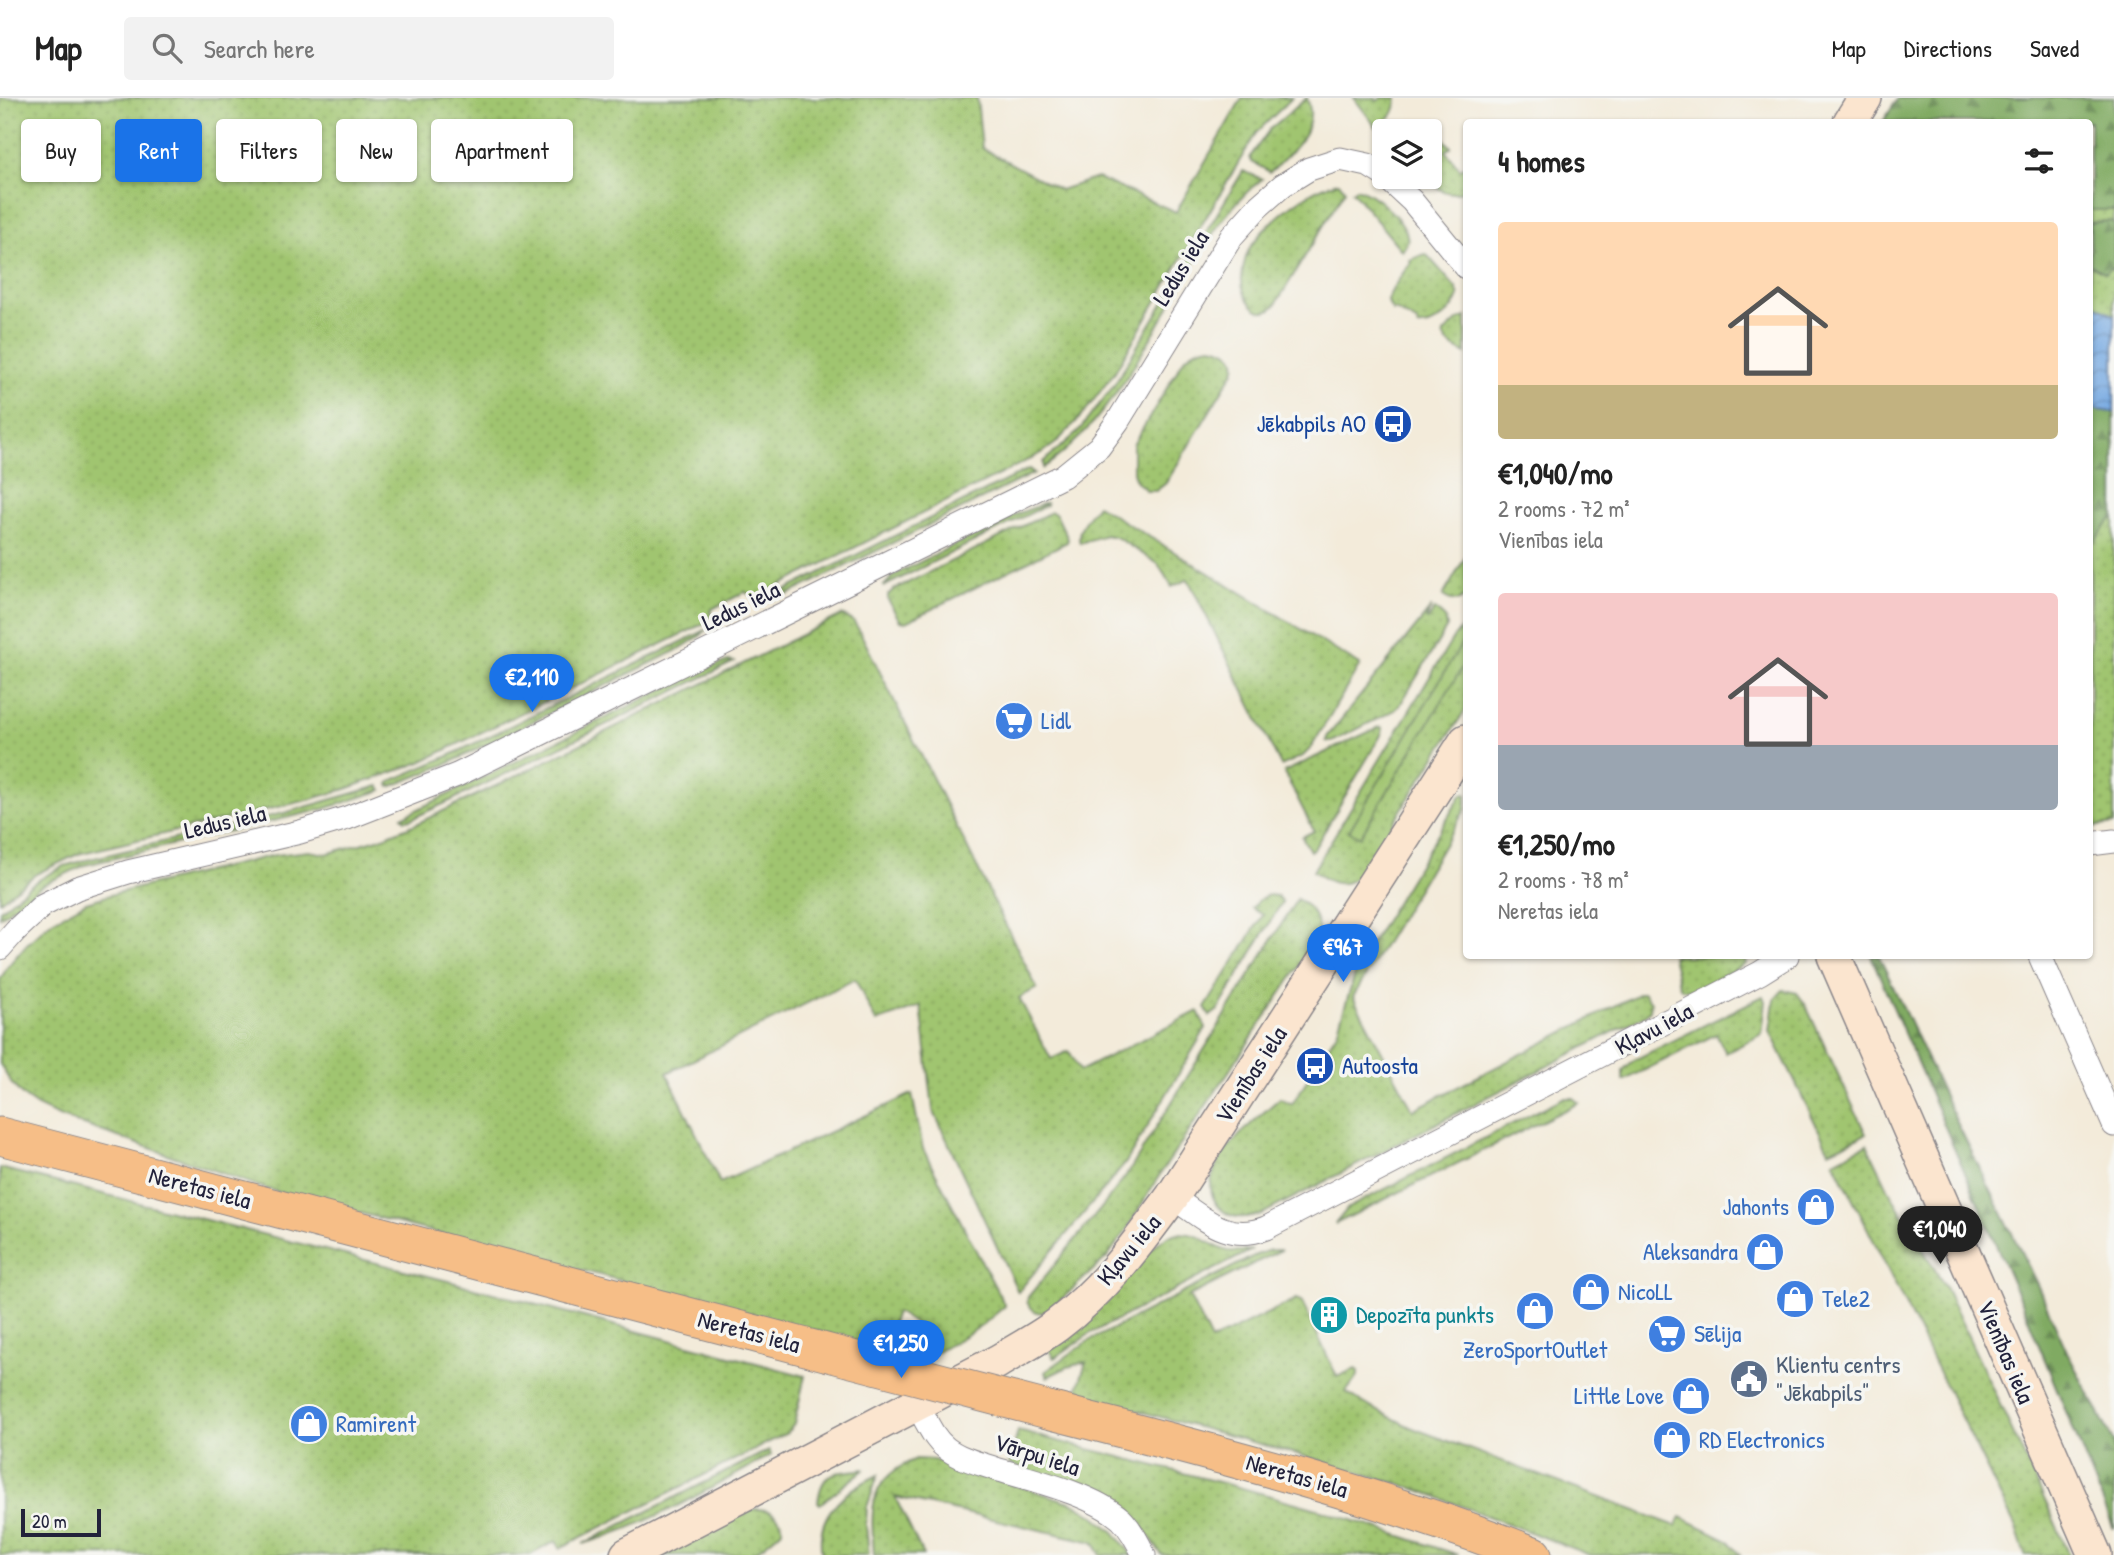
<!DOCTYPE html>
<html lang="en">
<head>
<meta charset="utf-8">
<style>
	body { margin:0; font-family:"Patrick Hand",sans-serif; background:#f2f2f2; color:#222; height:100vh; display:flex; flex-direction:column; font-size:26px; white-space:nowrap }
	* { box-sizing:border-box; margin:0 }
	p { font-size:23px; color:#767676 }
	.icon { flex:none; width:38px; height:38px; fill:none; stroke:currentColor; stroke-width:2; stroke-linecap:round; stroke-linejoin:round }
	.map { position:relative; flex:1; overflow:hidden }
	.drawer { position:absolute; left:1463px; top:21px; width:630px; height:840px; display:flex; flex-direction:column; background:#fff; border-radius:7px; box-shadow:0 2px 5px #0004 }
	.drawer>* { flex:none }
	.hud { position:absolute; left:21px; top:21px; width:665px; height:63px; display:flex; gap:14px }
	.tools { position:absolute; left:1372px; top:21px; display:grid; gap:14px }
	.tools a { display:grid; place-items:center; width:70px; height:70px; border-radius:7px; background:#fff; box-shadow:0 2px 5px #0004; font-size:35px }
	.scale { position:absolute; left:21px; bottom:18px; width:80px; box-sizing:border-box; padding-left:7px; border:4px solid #22223b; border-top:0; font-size:19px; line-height:24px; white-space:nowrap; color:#22223b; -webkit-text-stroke:5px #f6f6f2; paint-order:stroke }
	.price { position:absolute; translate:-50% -60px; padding:0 16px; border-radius:24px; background:#1a73e8; color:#fff; font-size:23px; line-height:46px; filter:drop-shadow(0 2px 4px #0008) }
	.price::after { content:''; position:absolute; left:50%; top:42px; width:21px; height:16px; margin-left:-10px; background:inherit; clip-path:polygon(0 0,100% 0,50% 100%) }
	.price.active { background:#222; color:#fff }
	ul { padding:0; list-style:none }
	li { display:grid; align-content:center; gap:14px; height:371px; padding:0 35px }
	li span { display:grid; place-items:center; height:217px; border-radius:7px; color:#555 }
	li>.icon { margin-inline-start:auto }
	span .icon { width:126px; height:126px; fill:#fffc; stroke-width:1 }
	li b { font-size:30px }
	h2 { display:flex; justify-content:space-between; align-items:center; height:84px; padding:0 35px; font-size:30px }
	.tag { padding:0 24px; border-radius:7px; background:#fff; box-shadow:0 2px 5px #0004; font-size:24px; line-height:63px }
	.tag.active { background:#1a73e8; color:#fff }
	header { display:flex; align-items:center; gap:42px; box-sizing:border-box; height:98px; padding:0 35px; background:#fff; border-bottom:2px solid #e0e0e0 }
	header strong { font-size:33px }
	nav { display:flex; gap:38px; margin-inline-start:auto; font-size:24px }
	.search { width:490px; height:63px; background:#f2f2f2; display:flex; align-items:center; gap:18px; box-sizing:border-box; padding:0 24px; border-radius:7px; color:#767676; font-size:26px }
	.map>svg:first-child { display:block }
	.grass { fill:url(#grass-dots); stroke:#617456; stroke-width:2 }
	.forest { fill:url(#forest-firs); stroke:#51664e; stroke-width:2 }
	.garden { fill:#a0c570; stroke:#617456; stroke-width:2 }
	.water { fill:url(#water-waves); stroke:#4c668e; stroke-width:2 }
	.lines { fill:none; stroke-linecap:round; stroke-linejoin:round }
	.street-casing { stroke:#8a868a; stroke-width:25 }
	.secondary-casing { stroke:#8a868a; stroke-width:36 }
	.primary-casing { stroke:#8a868a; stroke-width:39 }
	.street { stroke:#fff; stroke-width:23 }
	.secondary { stroke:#fbe5cf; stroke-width:33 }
	.primary { stroke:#f6be87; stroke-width:37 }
	.primary-bridge-casing { stroke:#8a868a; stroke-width:39; stroke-linecap:butt }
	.primary-bridge { stroke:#f6be87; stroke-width:37 }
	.labels { text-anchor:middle; stroke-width:7; stroke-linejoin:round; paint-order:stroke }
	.street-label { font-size:24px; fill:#22223b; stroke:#f6f6f2 }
	.transit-label { font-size:24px; fill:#164399; stroke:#f6f6f2; text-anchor:end }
	.shop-label { font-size:24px; fill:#366cbe; stroke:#f6f6f2; text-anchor:start }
	.culture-label { font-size:24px; fill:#0d838f; stroke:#f6f6f2; text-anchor:start }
	.service-label { font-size:24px; fill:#4e5e75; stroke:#f6f6f2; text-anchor:start }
</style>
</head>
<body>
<header>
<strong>Map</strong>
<div class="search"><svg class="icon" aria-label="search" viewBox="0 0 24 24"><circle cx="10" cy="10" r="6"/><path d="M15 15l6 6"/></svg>Search here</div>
<nav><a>Map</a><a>Directions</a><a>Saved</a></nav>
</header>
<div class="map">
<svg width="2114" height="1457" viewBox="0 0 2114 1457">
	<defs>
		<pattern id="grass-dots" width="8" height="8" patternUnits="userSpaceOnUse" patternTransform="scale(1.75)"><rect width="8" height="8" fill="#a0c570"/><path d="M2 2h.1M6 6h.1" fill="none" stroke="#8aa962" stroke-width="1.8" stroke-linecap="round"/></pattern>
		<pattern id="forest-firs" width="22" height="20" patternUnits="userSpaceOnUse" patternTransform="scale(1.75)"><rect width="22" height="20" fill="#80aa62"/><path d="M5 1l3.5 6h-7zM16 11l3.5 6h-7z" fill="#688a52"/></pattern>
		<pattern id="water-waves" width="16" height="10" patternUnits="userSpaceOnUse" patternTransform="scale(1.75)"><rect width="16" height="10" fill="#76a9e2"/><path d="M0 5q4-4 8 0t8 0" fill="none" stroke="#6089b8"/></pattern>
	</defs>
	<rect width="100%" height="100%" fill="#f6f6f2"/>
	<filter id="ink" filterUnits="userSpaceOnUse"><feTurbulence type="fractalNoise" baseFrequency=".0143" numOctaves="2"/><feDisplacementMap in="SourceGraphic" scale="14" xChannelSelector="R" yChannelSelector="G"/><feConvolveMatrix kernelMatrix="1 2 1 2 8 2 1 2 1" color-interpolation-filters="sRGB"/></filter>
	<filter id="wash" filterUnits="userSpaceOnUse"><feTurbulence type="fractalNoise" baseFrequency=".00686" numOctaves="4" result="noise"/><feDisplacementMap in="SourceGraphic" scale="28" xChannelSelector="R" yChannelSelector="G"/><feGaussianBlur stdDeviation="1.57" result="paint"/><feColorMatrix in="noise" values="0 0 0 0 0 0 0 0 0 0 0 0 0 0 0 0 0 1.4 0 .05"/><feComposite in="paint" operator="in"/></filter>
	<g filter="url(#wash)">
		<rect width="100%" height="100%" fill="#f3ebda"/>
		<g class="grass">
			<path d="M 0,0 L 977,0 L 982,50 L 1060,92 L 1097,80 L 1176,114 L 1242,0 L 1292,0 L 1256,35 L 1114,275 L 1084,315 L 1056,345 L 1042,355 L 755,500 L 745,494 L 712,511 L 709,523 L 421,664 L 346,691 L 308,702 L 78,756 L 36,776 L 0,803 Z"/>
			<path d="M 1307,0 C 1320,30 1291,55 1270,74 L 1252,64 L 1250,59 L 1270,31 Z"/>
			<path d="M 1354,0 L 1375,0 L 1377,3 L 1382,0 L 1397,0 C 1395,18 1390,20 1376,29 Z"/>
			<path d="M 1898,0 L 2114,0 L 2114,726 L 2090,729 L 2090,24 L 1883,24 Z"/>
			<path d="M 1430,35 C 1439,35 1445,42 1451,49 L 1446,53 L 1460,71 L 1466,68 L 1466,91 C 1449,100 1439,93 1427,79 L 1430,79 Z"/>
			<path d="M 1243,73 L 1262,81 C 1227,109 1209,140 1187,178 C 1146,246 1110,324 1043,370 L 1043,364 L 1077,335 L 1112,290 Z"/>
			<path d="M 1339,84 L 1345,92 L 1276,206 C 1259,227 1240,197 1242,179 C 1243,169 1246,156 1251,148 C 1268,123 1310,89 1339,84 Z"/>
			<path d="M 1356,90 C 1372,94 1403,120 1407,137 C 1409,143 1406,147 1402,153 L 1352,93 Z"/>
			<path d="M 1424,156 L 1428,158 L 1456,190 L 1459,198 C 1454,213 1434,230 1417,228 L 1418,225 L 1395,212 L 1393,213 C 1390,209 1388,207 1388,202 C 1388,197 1405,171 1411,165 L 1410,162 Z"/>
			<path d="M 1466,219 L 1466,256 C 1458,251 1445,247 1443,236 L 1458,222 Z"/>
			<path d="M 1212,248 C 1226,251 1240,257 1234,273 L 1166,385 L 1156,393 L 1147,393 L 1136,383 L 1133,374 L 1133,347 L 1184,261 C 1193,252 1200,249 1212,248 Z"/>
			<path d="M 1029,371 L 1034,375 L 783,499 L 764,503 Z"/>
			<path d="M 1046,405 L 1047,407 L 883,489 L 894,477 L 1017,416 Z"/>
			<path d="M 1097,407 L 1360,567 L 1311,650 L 1303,658 L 1281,668 L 1188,481 L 1172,489 L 1158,466 L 1116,439 L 1105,437 L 1080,445 C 1075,432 1089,418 1097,407 Z"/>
			<path d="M 1051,414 L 1056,416 L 1068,441 L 1067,444 L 906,524 L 900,523 L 888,502 L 888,497 L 893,492 Z"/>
			<path d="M 1466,458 L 1466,497 C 1459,505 1452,504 1443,498 Z"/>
			<path d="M 1432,509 L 1426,521 L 1428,522 L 1435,511 L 1445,520 L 1447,529 L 1400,607 L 1395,612 L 1332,644 L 1326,643 L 1327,639 Z"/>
			<path d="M 842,517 L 853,523 L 859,532 L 1037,890 L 1019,900 L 1051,961 L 1069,953 L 1080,973 L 1198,913 L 1206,930 L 1125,1066 L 1018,1194 L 933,1012 L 921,908 L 876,924 L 855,881 L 667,975 L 720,1085 L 912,996 L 923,1051 L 1005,1208 L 980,1229 L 930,1258 L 926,1256 C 929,1233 914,1224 896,1214 L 884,1247 L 875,1248 L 267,1091 L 61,1019 L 37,1008 L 23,998 L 11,985 L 0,966 L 0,882 L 8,868 L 26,847 L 52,823 L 86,804 L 117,795 L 275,757 L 309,753 L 326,756 L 378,741 L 416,726 L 506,683 Z"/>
			<path d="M 1466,529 L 1466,611 L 1360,776 C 1344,792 1329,785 1313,773 L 1455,537 L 1462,530 Z"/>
			<path d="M 706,532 L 700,538 L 679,551 L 449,665 L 390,689 L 389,686 L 393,682 L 453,656 Z"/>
			<path d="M 728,563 L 734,564 L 452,702 L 411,721 L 405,722 L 402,719 L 703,572 Z"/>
			<path d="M 1379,629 L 1383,630 L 1381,637 L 1315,749 L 1310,753 L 1302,739 L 1314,733 L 1284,674 Z"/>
			<path d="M 379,688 L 382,692 L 324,711 L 85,767 L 42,787 L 0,819 L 0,812 L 29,788 L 47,777 L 64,768 L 82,763 L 288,714 Z"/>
			<path d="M 1462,696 L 1466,696 L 1466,710 L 1353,899 L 1413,1012 L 1640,895 L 1644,895 L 1651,904 L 1650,912 L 1644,918 L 1260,1117 C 1245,1120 1230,1122 1219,1109 C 1188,1072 1255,1023 1280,1000 L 1292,1006 L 1337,934 L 1358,867 Z"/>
			<path d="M 1267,797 L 1277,798 L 1282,804 L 1218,912 L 1210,918 L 1205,910 L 1263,817 L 1252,810 L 1259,802 Z"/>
			<path d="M 1297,801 C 1313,810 1320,822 1318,840 L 1157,1081 L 1127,1131 L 1107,1159 L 1049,1213 C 1039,1217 1033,1214 1027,1204 L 1028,1199 L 1103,1108 L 1130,1072 Z"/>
			<path d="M 1672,858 L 1744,858 L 1746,866 L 1694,892 L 1682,891 L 1679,887 Z"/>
			<path d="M 1783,892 L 1797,895 L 1805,906 L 1866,1036 L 1829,1053 L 1770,933 L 1774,902 Z"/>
			<path d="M 1763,898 L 1766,903 L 1762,936 L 1726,955 L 1716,936 L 1623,983 L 1623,972 L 1634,962 Z"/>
			<path d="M 1563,1000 L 1573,1000 L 1579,1005 L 1335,1126 L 1348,1110 Z"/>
			<path d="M 1867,1046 L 1892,1098 L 1945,1189 L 2054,1422 L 2069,1457 L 2025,1457 L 2015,1428 L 1834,1063 Z"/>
			<path d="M 0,1070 L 452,1184 L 805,1278 L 794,1326 L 787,1335 L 560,1450 L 556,1443 L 530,1457 L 0,1457 Z"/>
			<path d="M 1178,1135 C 1204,1135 1208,1148 1228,1153 C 1236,1154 1245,1153 1252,1152 L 1091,1235 L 1054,1260 L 1048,1251 L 1158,1145 L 1168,1138 Z"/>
			<path d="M 1270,1152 L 1281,1152 L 1189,1198 L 1211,1243 L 1297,1201 L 1302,1204 L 1337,1279 L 1355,1271 L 1358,1273 L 1358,1278 L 1346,1294 L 1372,1310 L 1410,1329 L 1676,1428 L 1681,1419 L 1728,1442 L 1740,1457 L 1590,1457 L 1419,1392 L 1304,1358 L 1076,1296 L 1086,1264 L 1067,1269 L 1047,1279 L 1045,1274 L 1085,1245 L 1256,1157 Z"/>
			<path d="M 1018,1333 L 1242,1390 L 1321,1412 L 1459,1457 L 1162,1457 L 1137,1420 L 1112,1402 L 1009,1366 Z"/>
			<path d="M 769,1352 L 771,1357 C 711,1390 650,1427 583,1446 Z"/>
			<path d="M 916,1361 L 934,1362 L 1073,1405 L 1096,1419 L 1114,1434 L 1132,1457 L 1101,1457 L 1093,1444 L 895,1399 L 923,1457 L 874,1457 C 871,1411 867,1381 916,1361 Z"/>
			<path d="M 865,1371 L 820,1406 L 818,1404 C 822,1369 837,1376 865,1371 Z"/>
			<path d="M 878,1377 L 867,1409 L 866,1426 L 869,1457 L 822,1457 C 814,1416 844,1393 878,1377 Z"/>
			<path d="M 755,1411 C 767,1411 775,1414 782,1425 L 782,1432 C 776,1438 758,1453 751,1456 C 742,1457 677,1457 662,1457 L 744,1414 Z"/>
		</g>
		<g class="forest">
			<path d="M 1898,0 L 2114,0 L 2114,112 L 2090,112 L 2090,24 L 1883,24 Z"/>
			<path d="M 2106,123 L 2114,124 L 2114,172 L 2110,170 L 2106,175 L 2090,167 L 2090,125 Z"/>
			<path d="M 2090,311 L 2114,314 L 2114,418 L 2090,449 Z"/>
			<path d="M 1871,858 L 1879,858 L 1945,1000 L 2036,1184 L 2069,1258 L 2114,1344 L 2114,1431 L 2027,1218 Z"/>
		</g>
		<path class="garden" d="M 1464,542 L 1466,544 L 1466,563 L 1360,739 L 1349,733 Z"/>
		<path class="water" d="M 2090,204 L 2114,217 L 2114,314 L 2090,311 Z"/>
	</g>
	<g filter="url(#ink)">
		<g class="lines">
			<defs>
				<g id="street">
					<path d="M 1386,79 L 1412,103 L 1466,169"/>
					<path d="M 2090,746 L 2114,743"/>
					<path d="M 0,850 L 16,832 L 43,807 L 77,790 L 128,774 L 300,734 L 347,720 L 457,677 L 1063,378 L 1099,349 L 1118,323 L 1232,138 L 1259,108 L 1283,87 L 1309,71 L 1340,61 L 1368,67 L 1384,77"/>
					<path d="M 2040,858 L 2114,1027"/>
					<path d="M 1172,1099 C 1204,1120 1226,1145 1266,1130 L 1677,918 L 1760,875 L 1787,858"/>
					<path d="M 916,1305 C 925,1320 932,1339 946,1350 C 960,1361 979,1365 996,1371 C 1033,1382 1092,1396 1121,1421 C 1131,1431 1138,1444 1144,1457"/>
				</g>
				<g id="secondary">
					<path d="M 1850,24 L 1865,0"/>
					<path d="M 1834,858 L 2095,1457"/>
					<path d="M 627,1457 L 997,1264 C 1017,1252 1038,1241 1057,1227 C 1104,1192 1138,1145 1172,1099 L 1466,643"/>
				</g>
				<g id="primary">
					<path d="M 0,1038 L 848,1260"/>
					<path d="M 1048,1312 C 1211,1354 1375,1395 1533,1457"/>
				</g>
			</defs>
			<use href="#street" class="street-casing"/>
			<use href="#secondary" class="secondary-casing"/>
			<use href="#primary" class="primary-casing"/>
			<use href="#street" class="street"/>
			<use href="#secondary" class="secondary"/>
			<use href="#primary" class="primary"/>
			<defs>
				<path id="primary-bridge" d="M 848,1260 L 1048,1312"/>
			</defs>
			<use href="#primary-bridge" class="primary-bridge-casing"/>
			<use href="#primary-bridge" class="primary-bridge"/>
		</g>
	</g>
	<defs>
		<symbol id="bus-disc" viewBox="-11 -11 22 22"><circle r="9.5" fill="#1a4fb4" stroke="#f6f6f2"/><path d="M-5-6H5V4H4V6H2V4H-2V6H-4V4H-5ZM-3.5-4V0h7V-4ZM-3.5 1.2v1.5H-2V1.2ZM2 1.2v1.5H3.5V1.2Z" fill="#fff"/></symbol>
		<symbol id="supermarket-disc" viewBox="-11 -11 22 22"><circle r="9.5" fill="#3f7fe0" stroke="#f6f6f2"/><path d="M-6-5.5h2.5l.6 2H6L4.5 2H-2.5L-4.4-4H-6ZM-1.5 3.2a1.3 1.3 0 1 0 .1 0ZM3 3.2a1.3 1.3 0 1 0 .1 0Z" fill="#fff"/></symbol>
		<symbol id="shop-disc" viewBox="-11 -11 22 22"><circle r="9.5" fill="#3f7fe0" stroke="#f6f6f2"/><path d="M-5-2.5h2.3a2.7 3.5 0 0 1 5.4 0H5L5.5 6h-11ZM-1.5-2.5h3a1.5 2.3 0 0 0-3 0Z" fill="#fff"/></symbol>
		<symbol id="building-disc" viewBox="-11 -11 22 22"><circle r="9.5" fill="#0f9aa8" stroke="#f6f6f2"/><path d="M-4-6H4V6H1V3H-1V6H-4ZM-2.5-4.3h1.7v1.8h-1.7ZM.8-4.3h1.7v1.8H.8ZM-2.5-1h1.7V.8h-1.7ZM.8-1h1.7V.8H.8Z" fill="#fff"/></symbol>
		<symbol id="civic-disc" viewBox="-11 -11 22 22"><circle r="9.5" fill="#5c6f8a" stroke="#f6f6f2"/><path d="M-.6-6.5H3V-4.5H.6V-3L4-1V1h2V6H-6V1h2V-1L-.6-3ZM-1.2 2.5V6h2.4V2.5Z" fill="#fff"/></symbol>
	</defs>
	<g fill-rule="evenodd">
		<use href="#bus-disc" x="1371" y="304" width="44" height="44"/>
		<use href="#supermarket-disc" x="992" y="601" width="44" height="44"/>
		<use href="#bus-disc" x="1293" y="946" width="44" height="44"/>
		<use href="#shop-disc" x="1794" y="1087" width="44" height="44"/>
		<use href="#shop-disc" x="1743" y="1132" width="44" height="44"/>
		<use href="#shop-disc" x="1569" y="1172" width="44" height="44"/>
		<use href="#shop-disc" x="1773" y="1179" width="44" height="44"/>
		<use href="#shop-disc" x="1513" y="1191" width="44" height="44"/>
		<use href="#building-disc" x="1307" y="1195" width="44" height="44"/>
		<use href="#supermarket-disc" x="1645" y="1214" width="44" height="44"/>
		<use href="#civic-disc" x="1727" y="1259" width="44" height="44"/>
		<use href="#shop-disc" x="1669" y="1276" width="44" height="44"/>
		<use href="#shop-disc" x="287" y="1304" width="44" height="44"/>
		<use href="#shop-disc" x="1650" y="1320" width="44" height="44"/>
	</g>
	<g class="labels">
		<g class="street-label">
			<text transform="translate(1181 170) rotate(-58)" y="8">Ledus iela</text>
			<text transform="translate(741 508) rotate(-26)" y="8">Ledus iela</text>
			<text transform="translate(225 724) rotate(-13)" y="8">Ledus iela</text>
			<text transform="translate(1654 931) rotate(-28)" y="8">Kļavu iela</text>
			<text transform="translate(1251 977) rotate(-57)" y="8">Vienības iela</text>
			<text transform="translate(200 1090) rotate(15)" y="8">Neretas iela</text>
			<text transform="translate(1129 1152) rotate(-50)" y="8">Kļavu iela</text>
			<text transform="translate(749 1234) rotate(15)" y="8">Neretas iela</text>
			<text transform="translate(2006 1254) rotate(67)" y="8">Vienības iela</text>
			<text transform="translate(1037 1357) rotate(18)" y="8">Vārpu iela</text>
			<text transform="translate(1297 1378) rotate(16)" y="8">Neretas iela</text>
		</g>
		<g class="transit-label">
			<text x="1366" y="334">Jēkabpils AO</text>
			<text x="1342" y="976" text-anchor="start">Autoosta</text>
		</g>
		<g class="shop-label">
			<text x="1041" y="631">Lidl</text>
			<text x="1789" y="1117" text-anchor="end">Jahonts</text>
			<text x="1738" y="1162" text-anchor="end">Aleksandra</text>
			<text x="1618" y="1202">NicoLL</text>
			<text x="1822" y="1209">Tele2</text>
			<text x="1694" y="1244">Sēlija</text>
			<text x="1535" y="1260" text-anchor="middle">ZeroSportOutlet</text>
			<text x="1664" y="1306" text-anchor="end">Little Love</text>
			<text x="336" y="1334">Ramirent</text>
			<text x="1699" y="1350">RD Electronics</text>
		</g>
		<g class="culture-label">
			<text x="1356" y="1225">Depozīta punkts</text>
		</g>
		<g class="service-label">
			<text x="1776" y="1275">Klientu centrs<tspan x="1776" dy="28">"Jēkabpils"</tspan></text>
		</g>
	</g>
</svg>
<div class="tools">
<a><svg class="icon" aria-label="layers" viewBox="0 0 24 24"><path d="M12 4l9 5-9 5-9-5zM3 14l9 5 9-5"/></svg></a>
</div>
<div class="scale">20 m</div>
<b class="price" style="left:532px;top:616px">€2,110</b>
<b class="price" style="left:1343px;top:886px">€967</b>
<b class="price active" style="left:1940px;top:1168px">€1,040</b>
<b class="price" style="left:901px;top:1282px">€1,250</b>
<div class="hud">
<a class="tag">Buy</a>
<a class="tag active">Rent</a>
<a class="tag">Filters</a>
<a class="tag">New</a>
<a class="tag">Apartment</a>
</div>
<section class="drawer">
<h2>4 homes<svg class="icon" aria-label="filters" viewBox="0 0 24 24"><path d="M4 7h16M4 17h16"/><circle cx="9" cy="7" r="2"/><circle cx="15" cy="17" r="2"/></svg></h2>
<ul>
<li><span style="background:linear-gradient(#ffd9b3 75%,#c2b280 0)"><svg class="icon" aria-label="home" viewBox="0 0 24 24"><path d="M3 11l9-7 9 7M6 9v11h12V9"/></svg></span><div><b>€1,040/mo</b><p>2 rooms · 72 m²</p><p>Vienības iela</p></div></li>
<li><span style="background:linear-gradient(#f6c9c9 70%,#9aa5b1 0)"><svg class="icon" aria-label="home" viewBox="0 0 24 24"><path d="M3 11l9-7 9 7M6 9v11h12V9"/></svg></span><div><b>€1,250/mo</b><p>2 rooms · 78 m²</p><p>Neretas iela</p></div></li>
</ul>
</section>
</div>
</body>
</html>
